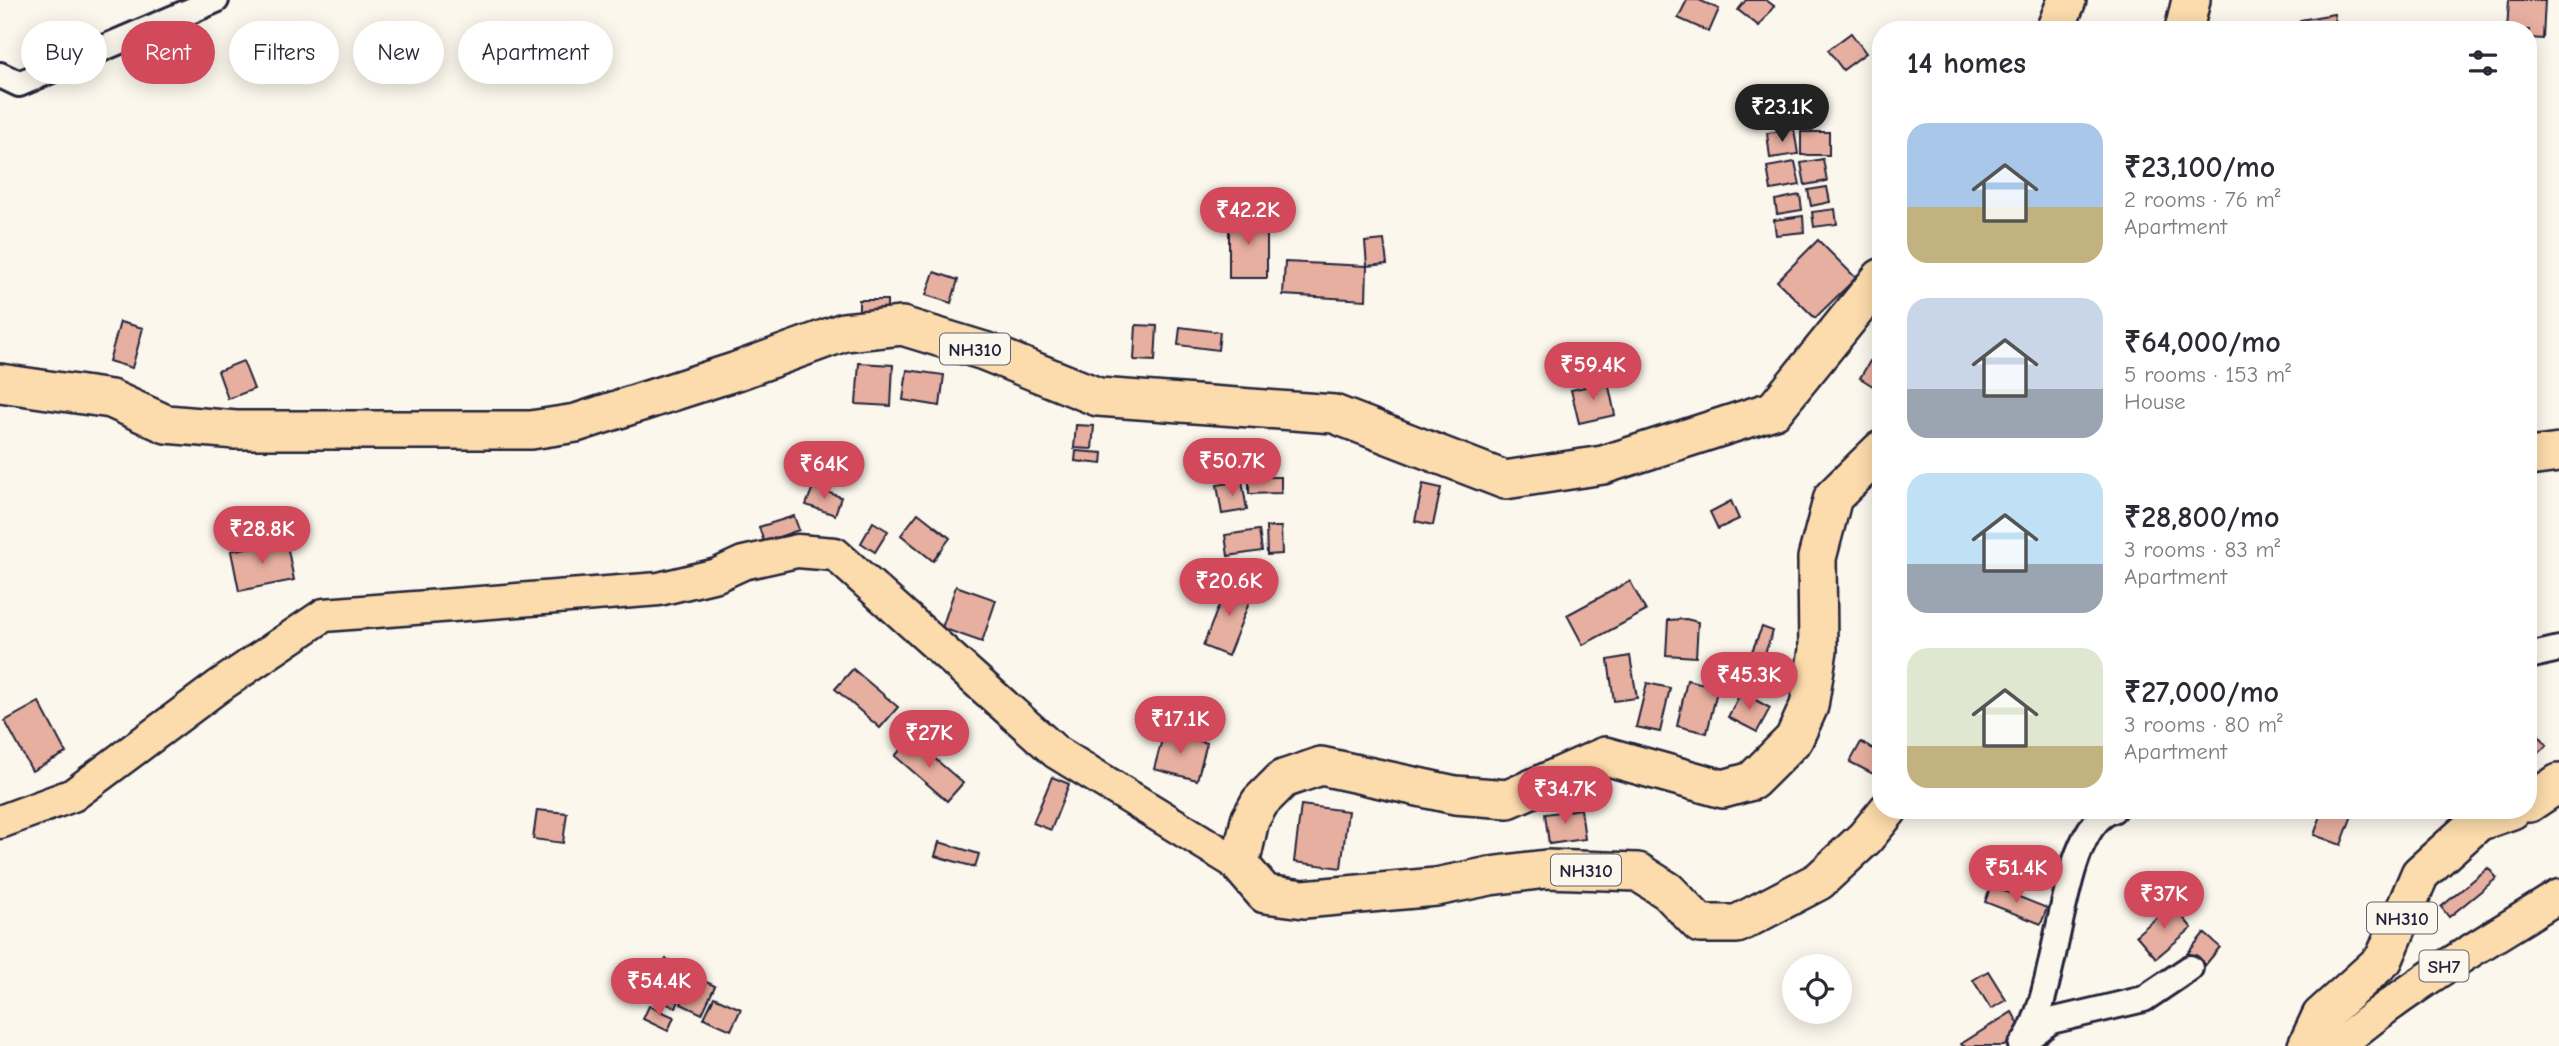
<!DOCTYPE html>
<html lang="en">
<head>
<meta charset="utf-8">
<style>
	body { margin:0; font-family:"Comic Neue",sans-serif; background:#f2f2f3; color:#2b2b33; height:100vh; display:flex; flex-direction:column; font-size:26px; white-space:nowrap }
	* { box-sizing:border-box; margin:0 }
	p { font-size:23px; color:#7c7c81 }
	.icon { flex:none; width:38px; height:38px; fill:none; stroke:currentColor; stroke-width:2; stroke-linecap:round; stroke-linejoin:round }
	.map { position:relative; flex:1; overflow:hidden }
	.side { position:absolute; left:1872px; top:21px; width:665px; height:798px; display:flex; flex-direction:column; background:#fff; border-radius:28px; box-shadow:0 4px 18px #0003 }
	.side>* { flex:none }
	.banner { position:absolute; left:21px; top:21px; width:665px; height:63px; display:flex; gap:14px }
	.controls { position:absolute; left:1782px; top:954px; display:grid; gap:14px }
	.controls a { display:grid; place-items:center; width:70px; height:70px; border-radius:50%; background:#fff; box-shadow:0 4px 18px #0003; font-size:35px }
	.price { position:absolute; translate:-50% -60px; padding:0 16px; border-radius:24px; background:#d1495b; color:#fff; font-size:23px; line-height:46px; filter:drop-shadow(0 2px 4px #0008) }
	.price::after { content:''; position:absolute; left:50%; top:42px; width:21px; height:16px; margin-left:-10px; background:inherit; clip-path:polygon(0 0,100% 0,50% 100%) }
	.price.active { background:#222; color:#fff }
	ul { padding:0; list-style:none }
	li { display:flex; align-items:center; gap:21px; height:175px; padding:0 35px }
	li span { display:grid; place-items:center; flex:none; width:196px; height:140px; border-radius:21px; color:#555 }
	li>.icon { margin-inline-start:auto }
	span .icon { width:84px; height:84px; fill:#fffc; stroke-width:1 }
	li b { font-size:30px }
	h2 { display:flex; justify-content:space-between; align-items:center; height:84px; padding:0 35px; font-size:30px }
	.chip { padding:0 24px; border-radius:32px; background:#fff; box-shadow:0 4px 18px #0003; font-size:24px; line-height:63px }
	.chip.active { background:#d1495b; color:#fff }
	.map>svg:first-child { display:block }
	.building { fill:#e7afa0; stroke:#22223b; stroke-width:2 }
	.lines { fill:none; stroke-linecap:round; stroke-linejoin:round }
	.minor-casing { stroke:#22223b; stroke-width:30 }
	.major-casing { stroke:#22223b; stroke-width:37 }
	.highway-casing { stroke:#22223b; stroke-width:42 }
	.minor { stroke:#fbf7ec; stroke-width:24 }
	.major { stroke:#fcdcac; stroke-width:32 }
	.highway { stroke:#fcdcac; stroke-width:37 }
	.labels { text-anchor:middle; stroke-width:5; stroke-linejoin:round; paint-order:stroke }
	.shield { fill:#fbf7ec; stroke:#636270; stroke-width:2 }
	.shield-label { font-size:19px; font-weight:bold; fill:#22223b }
</style>
</head>
<body>
<div class="map">
<svg width="2559" height="1046" viewBox="0 0 2559 1046">
	<rect width="100%" height="100%" fill="#fbf7ec"/>
	<filter id="ink" filterUnits="userSpaceOnUse"><feTurbulence type="fractalNoise" baseFrequency=".0143" numOctaves="2"/><feDisplacementMap in="SourceGraphic" scale="14" xChannelSelector="R" yChannelSelector="G"/><feConvolveMatrix kernelMatrix="1 2 1 2 8 2 1 2 1" color-interpolation-filters="sRGB"/></filter>
	<g filter="url(#ink)">
		<g class="building">
			<path d="M 1687,0 L 1699,0 L 1719,9 L 1709,32 L 1678,18 Z"/>
			<path d="M 1746,0 L 1766,0 L 1774,6 L 1759,26 L 1738,10 Z"/>
			<path d="M 2509,0 L 2545,0 L 2543,39 L 2529,38 L 2529,30 L 2507,30 Z"/>
			<path d="M 2334,14 L 2337,30 L 2302,30 L 2300,20 Z"/>
			<path d="M 1851,33 L 1866,53 L 1843,70 L 1828,50 Z"/>
			<path d="M 1794,129 L 1798,154 L 1770,158 L 1767,133 Z"/>
			<rect x="1801" y="132" width="28" height="23"/>
			<path d="M 1823,159 L 1827,181 L 1805,185 L 1801,163 Z"/>
			<path d="M 1795,162 L 1800,185 L 1771,190 L 1767,167 Z"/>
			<path d="M 1827,187 L 1830,202 L 1811,206 L 1808,190 Z"/>
			<path d="M 1800,195 L 1802,210 L 1777,214 L 1775,200 Z"/>
			<path d="M 1835,209 L 1837,224 L 1814,227 L 1812,212 Z"/>
			<rect x="1229" y="216" width="38" height="62"/>
			<path d="M 1803,216 L 1804,232 L 1776,235 L 1774,220 Z"/>
			<path d="M 1384,240 L 1387,264 L 1367,266 L 1365,242 Z"/>
			<path d="M 1818,240 L 1856,278 L 1815,318 L 1777,281 Z"/>
			<path d="M 1285,262 L 1367,266 L 1366,300 L 1283,295 Z"/>
			<path d="M 934,272 L 958,280 L 951,303 L 926,295 Z"/>
			<path d="M 859,300 L 887,300 L 887,320 L 859,319 Z"/>
			<path d="M 120,322 L 143,328 L 132,368 L 109,361 Z"/>
			<path d="M 1136,325 L 1157,326 L 1155,361 L 1134,360 Z"/>
			<path d="M 1180,327 L 1220,332 L 1218,350 L 1178,345 Z"/>
			<path d="M 243,361 L 254,389 L 228,399 L 218,371 Z"/>
			<path d="M 1870,361 L 1881,367 L 1881,391 L 1860,378 Z"/>
			<path d="M 859,363 L 893,365 L 891,406 L 856,404 Z"/>
			<path d="M 907,370 L 944,375 L 940,406 L 903,400 Z"/>
			<path d="M 1608,382 L 1615,415 L 1579,423 L 1571,390 Z"/>
			<path d="M 1076,425 L 1094,426 L 1092,449 L 1074,448 Z"/>
			<path d="M 1076,451 L 1103,453 L 1102,464 L 1075,461 Z"/>
			<path d="M 1249,477 L 1281,477 L 1281,493 L 1249,494 Z"/>
			<path d="M 1242,481 L 1247,510 L 1222,514 L 1217,485 Z"/>
			<path d="M 1423,484 L 1441,488 L 1433,525 L 1415,521 Z"/>
			<path d="M 813,487 L 841,497 L 835,515 L 806,505 Z"/>
			<path d="M 1731,501 L 1739,519 L 1718,529 L 1710,512 Z"/>
			<path d="M 918,513 L 950,538 L 933,561 L 901,535 Z"/>
			<path d="M 794,516 L 799,530 L 764,542 L 759,527 Z"/>
			<path d="M 873,522 L 888,531 L 875,552 L 861,543 Z"/>
			<path d="M 1266,527 L 1281,527 L 1282,554 L 1267,555 Z"/>
			<path d="M 1259,530 L 1262,551 L 1228,556 L 1225,535 Z"/>
			<path d="M 286,540 L 294,580 L 239,591 L 231,551 Z"/>
			<path d="M 1229,580 L 1254,590 L 1228,656 L 1203,646 Z"/>
			<path d="M 1630,581 L 1646,611 L 1583,645 L 1567,615 Z"/>
			<path d="M 956,586 L 996,600 L 982,642 L 942,628 Z"/>
			<path d="M 1686,619 L 1698,622 L 1696,657 L 1666,655 L 1668,620 Z"/>
			<path d="M 1762,627 L 1773,631 L 1764,656 L 1752,651 Z"/>
			<path d="M 1630,656 L 1637,698 L 1614,701 L 1608,660 Z"/>
			<path d="M 1759,661 L 1774,661 L 1774,686 L 1759,687 Z"/>
			<path d="M 853,669 L 898,707 L 880,728 L 835,689 Z"/>
			<path d="M 1687,680 L 1718,687 L 1707,733 L 1677,726 Z"/>
			<path d="M 1647,683 L 1670,688 L 1660,732 L 1636,727 Z"/>
			<path d="M 1741,692 L 1770,708 L 1757,732 L 1728,717 Z"/>
			<path d="M 39,702 L 66,753 L 32,771 L 5,721 Z"/>
			<path d="M 2529,723 L 2547,745 L 2529,761 Z"/>
			<path d="M 1164,732 L 1207,743 L 1197,780 L 1154,769 Z"/>
			<path d="M 911,738 L 963,783 L 947,801 L 895,756 Z"/>
			<path d="M 1861,742 L 1881,753 L 1879,777 L 1850,762 Z"/>
			<path d="M 1052,777 L 1069,784 L 1051,830 L 1033,823 Z"/>
			<path d="M 1301,805 L 1348,811 L 1341,868 L 1294,862 Z"/>
			<path d="M 1581,809 L 1585,839 L 1549,844 L 1545,814 Z"/>
			<path d="M 537,810 L 567,813 L 563,843 L 533,839 Z"/>
			<path d="M 2323,810 L 2354,810 L 2341,845 L 2314,835 Z"/>
			<path d="M 939,842 L 979,854 L 975,867 L 935,856 Z"/>
			<path d="M 2488,868 L 2497,878 L 2449,917 L 2441,907 Z"/>
			<path d="M 1991,886 L 2047,908 L 2041,924 L 1985,902 Z"/>
			<path d="M 2172,905 L 2192,928 L 2156,958 L 2136,935 Z"/>
			<path d="M 2204,933 L 2220,947 L 2203,968 L 2187,954 Z"/>
			<path d="M 666,959 L 693,970 L 684,989 L 658,977 Z"/>
			<path d="M 1988,971 L 2006,1000 L 1991,1009 L 1973,980 Z"/>
			<path d="M 693,976 L 715,986 L 702,1014 L 681,1004 Z"/>
			<path d="M 658,977 L 684,989 L 676,1008 L 649,996 Z"/>
			<path d="M 714,997 L 741,1009 L 731,1030 L 704,1018 Z"/>
			<path d="M 649,1006 L 674,1017 L 668,1031 L 643,1019 Z"/>
			<path d="M 2012,1012 L 2024,1033 L 2004,1046 L 1963,1046 L 1961,1044 Z"/>
		</g>
		<g class="lines">
			<defs>
				<g id="minor">
					<path d="M 0,75 L 19,84 L 216,0"/>
					<path d="M 2529,656 L 2559,649"/>
					<path d="M 2027,1039 L 2051,1021 L 2144,999 L 2190,968"/>
					<path d="M 2021,1046 C 2061,999 2057,828 2113,810"/>
				</g>
				<g id="major">
					<path d="M 0,822 L 73,795 L 219,686 L 324,615 L 659,589 L 717,575 L 743,563 L 797,551 L 835,554 L 1056,752 L 1240,865"/>
					<path d="M 2338,1046 C 2406,987 2483,944 2559,896"/>
				</g>
				<g id="highway">
					<path d="M 2055,30 L 2067,0"/>
					<path d="M 2184,30 L 2191,0"/>
					<path d="M 0,383 L 111,399 L 166,424 L 236,430 L 531,430 L 576,423 L 737,371 L 844,332 L 902,326 L 984,351 L 1098,397 L 1334,414 L 1505,480 L 1603,465 L 1774,410 L 1881,278"/>
					<path d="M 1881,450 L 1833,497 L 1817,558 L 1818,650 L 1809,706 L 1794,739 L 1752,781 L 1723,789 L 1605,756 L 1508,799 L 1455,795 L 1321,766 L 1283,779 L 1260,802 L 1250,820 L 1240,865 L 1265,894 L 1304,899 L 1436,887 L 1490,876 L 1546,869 L 1638,872 L 1668,891 L 1700,924 L 1737,924 L 1819,881 L 1865,838 L 1888,810"/>
					<path d="M 2529,457 L 2559,453"/>
					<path d="M 2529,803 L 2559,783"/>
					<path d="M 2307,1046 L 2321,1016 L 2384,959 L 2420,874 L 2478,822 L 2512,810"/>
				</g>
			</defs>
			<use href="#minor" class="minor-casing"/>
			<use href="#major" class="major-casing"/>
			<use href="#highway" class="highway-casing"/>
			<use href="#minor" class="minor"/>
			<use href="#major" class="major"/>
			<use href="#highway" class="highway"/>
		</g>
	</g>
	<g class="labels">
		<g class="shield">
			<rect x="940" y="333.5" width="70" height="31" rx="5"/>
			<rect x="1551" y="854.5" width="70" height="31" rx="5"/>
			<rect x="2367" y="902.5" width="70" height="31" rx="5"/>
			<rect x="2419.5" y="950.5" width="49" height="31" rx="5"/>
		</g>
		<g class="shield-label">
			<text x="975" y="356">NH310</text>
			<text x="1586" y="877">NH310</text>
			<text x="2402" y="925">NH310</text>
			<text x="2444" y="973">SH7</text>
		</g>
	</g>
</svg>
<div class="controls">
<a><svg class="icon" aria-label="locate" viewBox="0 0 24 24"><circle cx="12" cy="12" r="6"/><path d="M12 2v4M12 18v4M2 12h4M18 12h4"/></svg></a>
</div>
<b class="price active" style="left:1782px;top:144px">₹23.1K</b>
<b class="price" style="left:1248px;top:247px">₹42.2K</b>
<b class="price" style="left:1593px;top:402px">₹59.4K</b>
<b class="price" style="left:1232px;top:498px">₹50.7K</b>
<b class="price" style="left:824px;top:501px">₹64K</b>
<b class="price" style="left:262px;top:566px">₹28.8K</b>
<b class="price" style="left:1229px;top:618px">₹20.6K</b>
<b class="price" style="left:1749px;top:712px">₹45.3K</b>
<b class="price" style="left:1180px;top:756px">₹17.1K</b>
<b class="price" style="left:929px;top:770px">₹27K</b>
<b class="price" style="left:1565px;top:826px">₹34.7K</b>
<b class="price" style="left:2016px;top:905px">₹51.4K</b>
<b class="price" style="left:2164px;top:931px">₹37K</b>
<b class="price" style="left:659px;top:1018px">₹54.4K</b>
<div class="banner">
<a class="chip">Buy</a>
<a class="chip active">Rent</a>
<a class="chip">Filters</a>
<a class="chip">New</a>
<a class="chip">Apartment</a>
</div>
<section class="side">
<h2>14 homes<svg class="icon" aria-label="filters" viewBox="0 0 24 24"><path d="M4 7h16M4 17h16"/><circle cx="9" cy="7" r="2"/><circle cx="15" cy="17" r="2"/></svg></h2>
<ul>
<li><span style="background:linear-gradient(#a9c7e8 60%,#c2b280 0)"><svg class="icon" aria-label="home" viewBox="0 0 24 24"><path d="M3 11l9-7 9 7M6 9v11h12V9"/></svg></span><div><b>₹23,100/mo</b><p>2 rooms · 76 m²</p><p>Apartment</p></div></li>
<li><span style="background:linear-gradient(#c9d6e8 65%,#9aa5b1 0)"><svg class="icon" aria-label="home" viewBox="0 0 24 24"><path d="M3 11l9-7 9 7M6 9v11h12V9"/></svg></span><div><b>₹64,000/mo</b><p>5 rooms · 153 m²</p><p>House</p></div></li>
<li><span style="background:linear-gradient(#bfe0f5 65%,#9aa5b1 0)"><svg class="icon" aria-label="home" viewBox="0 0 24 24"><path d="M3 11l9-7 9 7M6 9v11h12V9"/></svg></span><div><b>₹28,800/mo</b><p>3 rooms · 83 m²</p><p>Apartment</p></div></li>
<li><span style="background:linear-gradient(#dfe7d0 70%,#c2b280 0)"><svg class="icon" aria-label="home" viewBox="0 0 24 24"><path d="M3 11l9-7 9 7M6 9v11h12V9"/></svg></span><div><b>₹27,000/mo</b><p>3 rooms · 80 m²</p><p>Apartment</p></div></li>
</ul>
</section>
</div>
</body>
</html>
